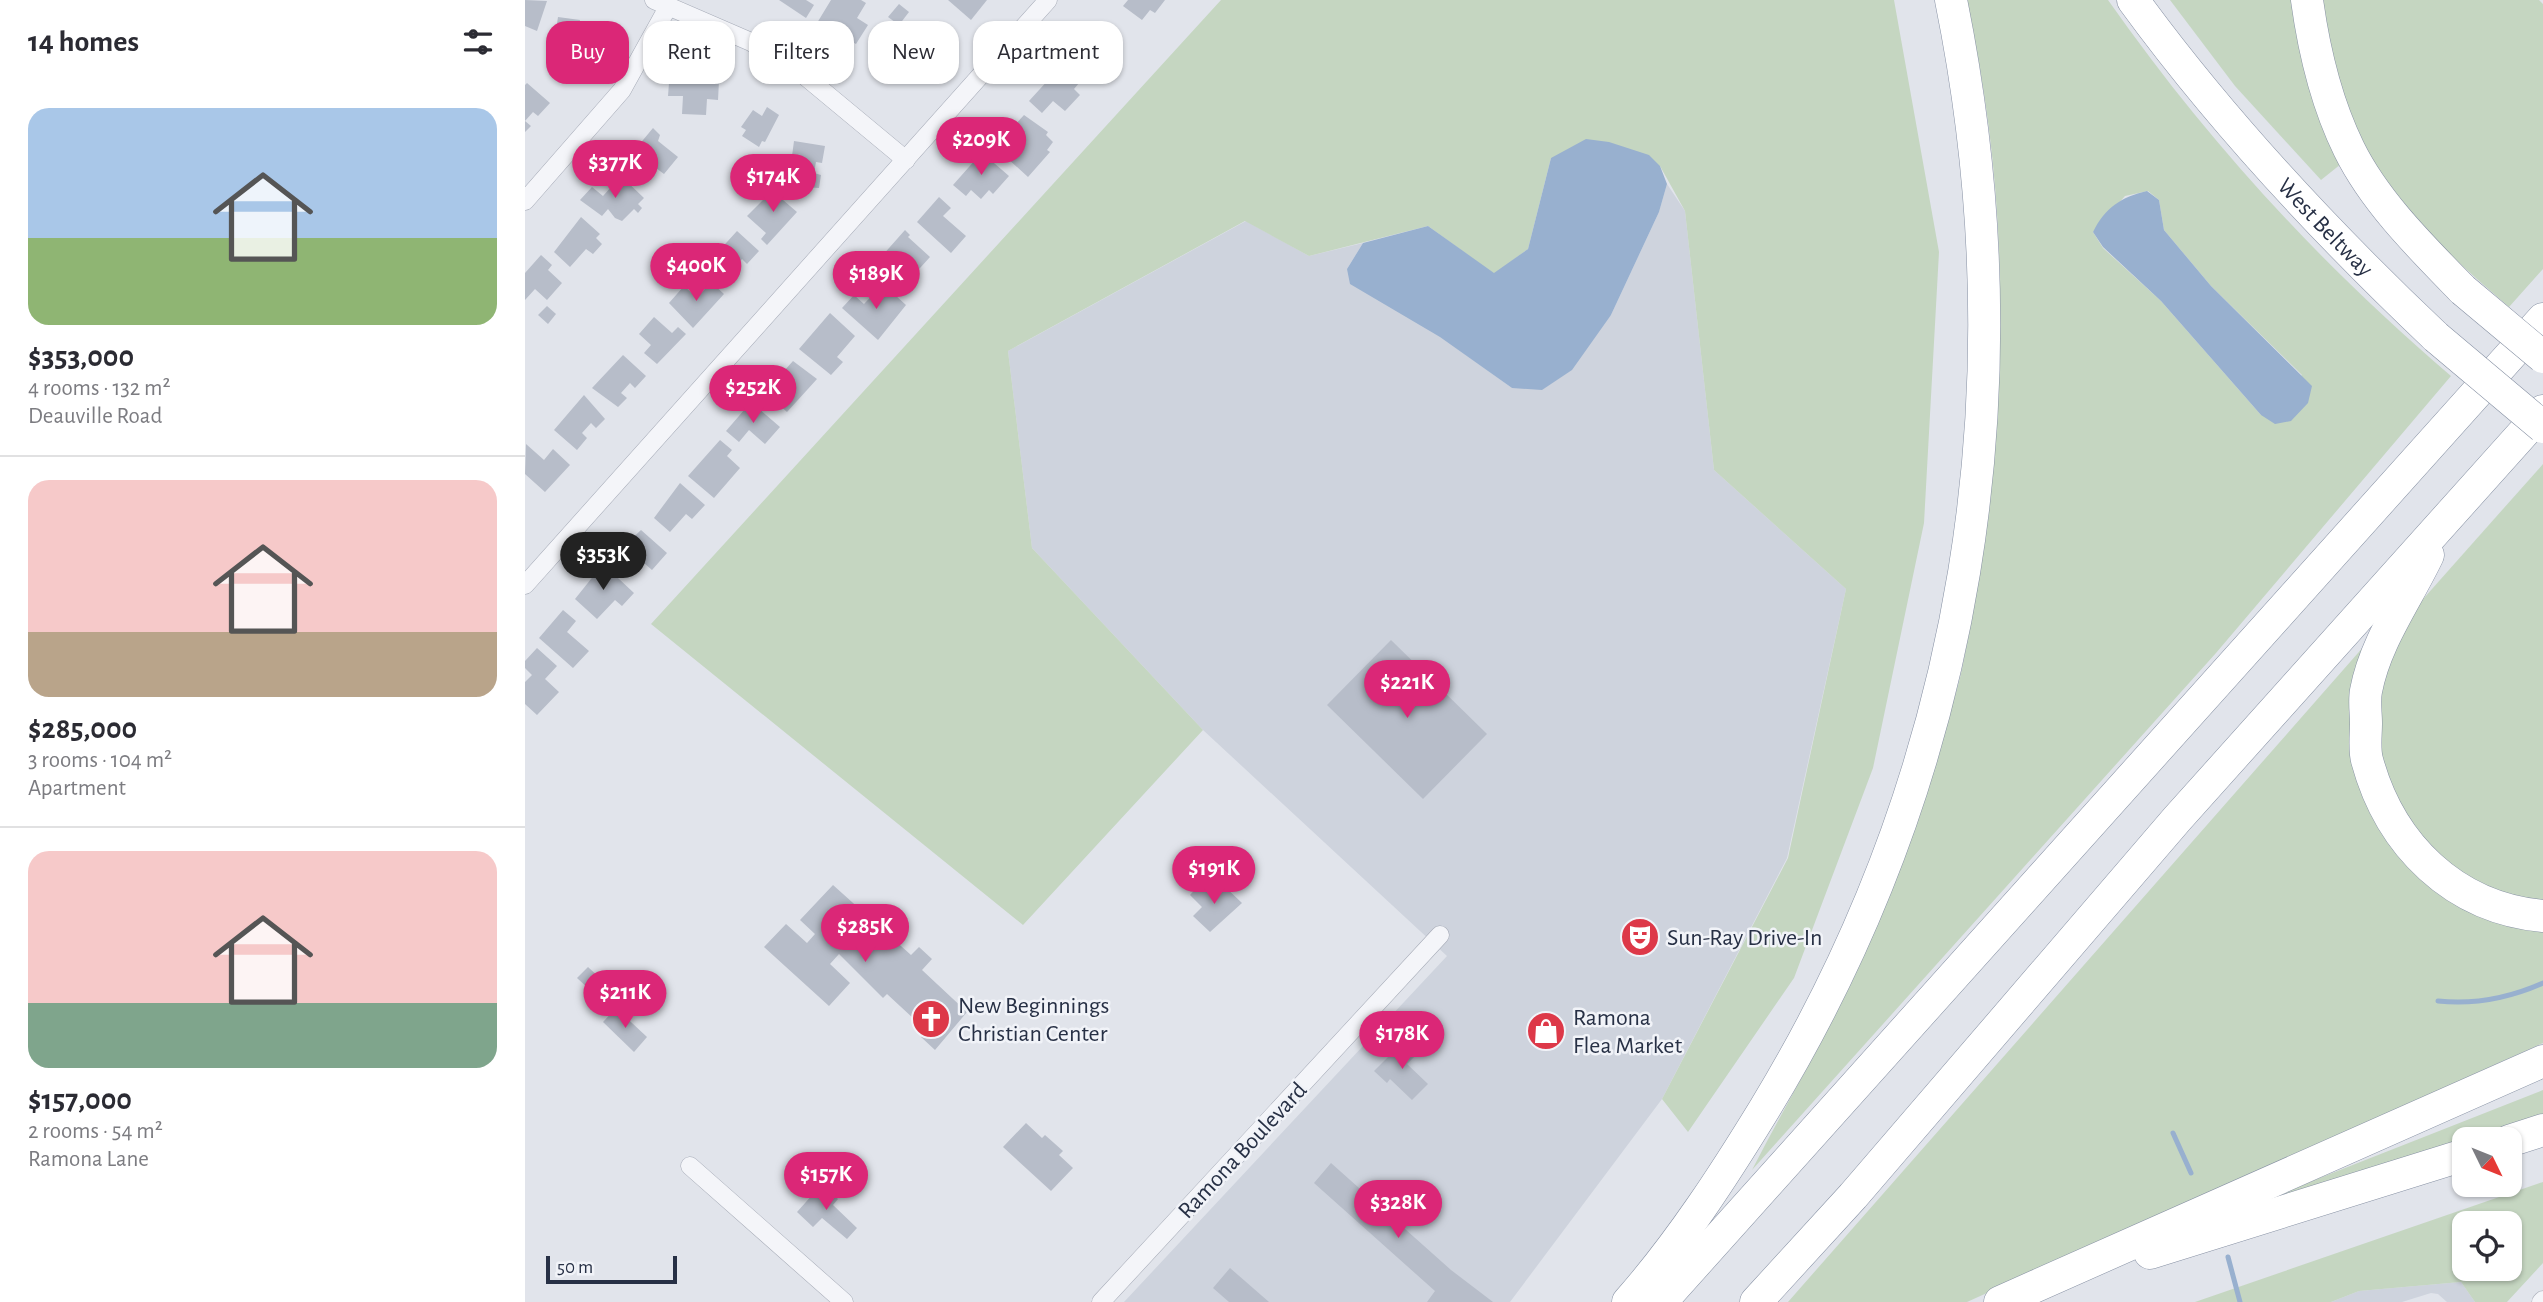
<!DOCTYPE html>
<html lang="en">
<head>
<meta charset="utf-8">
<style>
	body { margin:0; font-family:"Alegreya Sans",sans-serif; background:#f7f7f7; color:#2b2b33; height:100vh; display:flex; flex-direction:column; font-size:26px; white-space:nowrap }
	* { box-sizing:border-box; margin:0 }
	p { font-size:23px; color:#7c7c81 }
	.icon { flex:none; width:38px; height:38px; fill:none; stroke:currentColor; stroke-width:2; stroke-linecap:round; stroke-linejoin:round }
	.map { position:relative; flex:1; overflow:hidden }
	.panel { display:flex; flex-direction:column; background:#fff; width:525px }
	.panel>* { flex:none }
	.top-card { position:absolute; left:21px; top:21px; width:665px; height:63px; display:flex; gap:14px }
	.needle { width:46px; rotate:133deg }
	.tools { position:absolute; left:1927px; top:1127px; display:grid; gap:14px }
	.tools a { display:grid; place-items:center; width:70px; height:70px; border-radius:14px; background:#fff; box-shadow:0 2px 5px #0004; font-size:35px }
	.scale { position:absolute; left:21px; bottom:18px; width:131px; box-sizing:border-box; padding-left:7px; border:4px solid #273045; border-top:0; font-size:19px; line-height:24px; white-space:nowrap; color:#273045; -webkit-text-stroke:5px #f1f3f8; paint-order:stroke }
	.price { position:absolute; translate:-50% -60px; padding:0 16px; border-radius:24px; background:#db2777; color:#fff; font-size:23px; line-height:46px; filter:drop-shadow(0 2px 4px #0008) }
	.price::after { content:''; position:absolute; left:50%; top:42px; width:21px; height:16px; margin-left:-10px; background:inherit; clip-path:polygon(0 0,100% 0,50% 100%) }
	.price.on { background:#222; color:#fff }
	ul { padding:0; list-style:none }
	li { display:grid; align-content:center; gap:14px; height:371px; padding:0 28px }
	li+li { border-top:2px solid #e1e1e2 }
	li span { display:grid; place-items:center; height:217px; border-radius:21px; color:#555 }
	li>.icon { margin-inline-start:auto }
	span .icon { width:126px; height:126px; fill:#fffc; stroke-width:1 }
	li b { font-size:30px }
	h2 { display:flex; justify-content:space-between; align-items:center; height:84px; padding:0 28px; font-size:30px }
	.chip { padding:0 24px; border-radius:21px; background:#fff; box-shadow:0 2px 5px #0004; font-size:24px; line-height:63px }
	.chip.on { background:#db2777; color:#fff }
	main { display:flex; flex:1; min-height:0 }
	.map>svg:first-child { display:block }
	.built { fill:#ced3dd }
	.green { fill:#c5d6c1; fill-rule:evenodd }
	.water { fill:#98b0cf }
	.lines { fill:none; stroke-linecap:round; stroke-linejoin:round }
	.stream { stroke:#98b0cf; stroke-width:5 }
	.building { fill:#b7bdc9 }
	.minor-casing { stroke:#a5aab6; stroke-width:19 }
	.motorway-casing { stroke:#8690a3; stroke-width:33 }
	.minor { stroke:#f4f5f9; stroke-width:18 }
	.motorway { stroke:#fff; stroke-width:32 }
	.motorway-bridge-casing { stroke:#8690a3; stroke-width:33; stroke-linecap:butt }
	.motorway-bridge { stroke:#fff; stroke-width:32 }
	.labels { text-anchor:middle; stroke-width:5; stroke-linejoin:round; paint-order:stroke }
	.street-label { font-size:24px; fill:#273045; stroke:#f1f3f8 }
	.poi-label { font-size:24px; fill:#273045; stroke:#f1f3f8; text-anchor:start }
</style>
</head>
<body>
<main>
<section class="panel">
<h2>14 homes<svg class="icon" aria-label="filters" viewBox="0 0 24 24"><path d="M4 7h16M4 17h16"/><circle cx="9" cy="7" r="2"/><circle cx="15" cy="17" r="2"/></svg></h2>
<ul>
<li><span style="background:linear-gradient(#a9c7e8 60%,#8fb573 0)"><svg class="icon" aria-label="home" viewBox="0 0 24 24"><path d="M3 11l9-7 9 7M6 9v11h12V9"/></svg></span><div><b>$353,000</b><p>4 rooms · 132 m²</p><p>Deauville Road</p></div></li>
<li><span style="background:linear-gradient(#f6c9c9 70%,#b9a48a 0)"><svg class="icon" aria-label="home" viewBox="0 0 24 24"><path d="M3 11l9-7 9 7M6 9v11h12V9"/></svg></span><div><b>$285,000</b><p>3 rooms · 104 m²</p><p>Apartment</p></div></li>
<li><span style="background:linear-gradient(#f6c9c9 70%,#7fa58c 0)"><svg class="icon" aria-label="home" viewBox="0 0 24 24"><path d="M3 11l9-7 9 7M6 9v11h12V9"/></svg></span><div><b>$157,000</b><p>2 rooms · 54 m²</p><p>Ramona Lane</p></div></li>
</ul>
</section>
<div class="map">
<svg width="2018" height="1302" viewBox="0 0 2018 1302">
	<rect width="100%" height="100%" fill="#e1e4eb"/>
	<g class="built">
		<path d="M 1142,184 L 1160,211 L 1189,470 L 1321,589 L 1262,858 L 1137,1099 L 985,1302 L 599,1302 L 922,956 L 678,730 L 507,548 L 483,351 L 721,221 L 784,256 L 838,243 L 822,269 L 987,388 L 1086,315 L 1134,212 Z"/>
		<path d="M 1936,1282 L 1950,1302 L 1922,1302 L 1913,1294 L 1906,1293 L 1877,1302 L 1806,1302 L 1834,1291 Z"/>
	</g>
	<g class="green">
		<path d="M 696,0 L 1369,0 L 1414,252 L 1399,523 L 1348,768 L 1269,978 L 1163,1132 L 1137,1099 L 1263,858 L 1321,589 L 1189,470 L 1160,211 L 1135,166 L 1026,158 L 1003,249 L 969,274 L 903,226 L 784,256 L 720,221 L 483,351 L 507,548 L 678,730 L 498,925 L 126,624 Z"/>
		<path d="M 1441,0 L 1583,0 C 1682,141 1795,264 1926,376 L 1691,653 L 1227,1170 C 1266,1094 1311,1021 1345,942 C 1373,876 1396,808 1416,740 C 1423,716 1432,693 1437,669 C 1482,450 1492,219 1441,0 ZM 1623,191 L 1634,200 L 1639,230 L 1686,286 L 1777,375 L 1736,415 L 1636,301 L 1578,248 L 1568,232 L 1600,196 Z"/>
		<path d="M 1645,0 L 1770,0 L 1821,160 L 1796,180 L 1710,86 Z"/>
		<path d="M 1793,0 L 2014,0 L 2018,4 L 2018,269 L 1984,307 C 1918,250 1849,189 1820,104 C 1809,70 1802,34 1793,0 Z"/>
		<path d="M 2018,464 L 2018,905 L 1970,896 L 1894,845 L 1850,751 L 1858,673 L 1891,607 Z"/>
		<path d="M 1840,645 L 1853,817 L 2018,925 L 2018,1043 L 1442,1302 L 1263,1302 Z"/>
		<path d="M 2018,1090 L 2018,1125 L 1972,1139 L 1939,1139 L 1939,1150 L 1759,1202 L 1744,1198 Z"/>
		<path d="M 2018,1182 L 2018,1263 L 1982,1302 L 1950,1302 L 1936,1282 L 1834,1291 L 1806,1302 L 1670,1302 ZM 1939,1223 L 1984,1223 L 1984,1269 L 1939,1269 Z"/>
	</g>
	<g class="water">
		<path d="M 1061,139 L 1084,142 L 1124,155 L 1135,166 L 1142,184 L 1134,212 L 1086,315 L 1047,370 L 1017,390 L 987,388 L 915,337 L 825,284 L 822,269 L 838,243 L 903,226 L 969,273 L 1003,249 L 1026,158 Z"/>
		<path d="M 1622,191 L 1634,200 L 1639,230 L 1686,286 L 1787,386 L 1783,403 L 1766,421 L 1750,424 L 1736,415 L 1636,301 L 1578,247 L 1568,232 C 1580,208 1596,197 1622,191 Z"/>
	</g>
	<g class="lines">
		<g class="stream">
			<path d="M 1913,1001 C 1950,1005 1984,998 2018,983"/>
			<path d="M 1648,1133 L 1666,1173"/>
			<path d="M 1703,1257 L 1715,1302"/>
		</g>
	</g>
	<g class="building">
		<path d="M 0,0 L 22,1 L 12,31 L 0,26 Z"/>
		<path d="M 254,0 L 281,0 L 289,5 L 281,18 Z"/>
		<path d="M 306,0 L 336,0 L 341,3 L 332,18 L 343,25 L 331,44 L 292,23 Z"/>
		<path d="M 423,0 L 462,0 L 446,20 Z"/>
		<path d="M 603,0 L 640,0 L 630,13 L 625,10 L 617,20 L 598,6 Z"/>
		<path d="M 374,4 L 384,12 L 374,25 L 363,17 Z"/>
		<path d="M 33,17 L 55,20 L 52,40 L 62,41 L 58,66 L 26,61 Z"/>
		<path d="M 568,22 L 591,41 L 565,72 L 542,53 Z"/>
		<path d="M 368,35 L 383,39 L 381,46 L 399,51 L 391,80 L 375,75 L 377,69 L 365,65 L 363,72 L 350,69 L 355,39 L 366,42 Z"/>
		<path d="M 535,67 L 554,83 L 549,89 L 555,95 L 540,111 L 528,101 L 517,113 L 504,101 Z"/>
		<path d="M 153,79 L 194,81 L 193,100 L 182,99 L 181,115 L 157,114 L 158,96 L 143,96 L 144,83 L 152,84 Z"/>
		<path d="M 2,83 L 25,103 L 13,116 L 8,112 L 0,121 L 6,126 L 0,132 L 0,85 Z"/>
		<path d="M 242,107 L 254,115 L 240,142 L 237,141 L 234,147 L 217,136 L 221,130 L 216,127 L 228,110 L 237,116 Z"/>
		<path d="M 499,115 L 523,132 L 521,135 L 528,142 L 522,150 L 525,152 L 503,177 L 470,147 Z"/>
		<path d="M 128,128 L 135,135 L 133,141 L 153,157 L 139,174 L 131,168 L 125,176 L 115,169 L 112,173 L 99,163 Z"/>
		<path d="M 269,141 L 300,146 L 297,163 L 291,162 L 289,173 L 296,175 L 294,188 L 263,186 Z"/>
		<path d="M 459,150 L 464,155 L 462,157 L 484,176 L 468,194 L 464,190 L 456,199 L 446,190 L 441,196 L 428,185 Z"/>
		<path d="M 96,176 L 119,198 L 113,204 L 117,208 L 113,213 L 109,209 L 97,221 L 90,218 L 83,209 L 77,216 L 55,200 L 67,187 L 78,196 Z"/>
		<path d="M 253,185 L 263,194 L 258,200 L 272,212 L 242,245 L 236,239 L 241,233 L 222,216 Z"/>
		<path d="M 414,197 L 426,208 L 418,216 L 441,236 L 426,253 L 392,222 Z"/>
		<path d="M 56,217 L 75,234 L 71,238 L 77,244 L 68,254 L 61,249 L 45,267 L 29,252 Z"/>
		<path d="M 380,230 L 385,235 L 383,237 L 405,257 L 385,279 L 371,266 L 362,276 L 349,265 Z"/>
		<path d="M 212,231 L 234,251 L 222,264 L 217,259 L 209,268 L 214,274 L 205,283 L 182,264 Z"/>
		<path d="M 16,255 L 27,265 L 23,270 L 37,283 L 22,300 L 10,289 L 0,300 L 0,273 Z"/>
		<path d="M 186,282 L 199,294 L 168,328 L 144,303 L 159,286 L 172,298 Z"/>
		<path d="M 358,284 L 381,305 L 353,340 L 317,308 L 329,295 L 339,304 Z"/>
		<path d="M 22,306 L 31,314 L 23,324 L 13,315 Z"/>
		<path d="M 305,313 L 330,336 L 312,357 L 318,362 L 306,375 L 274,349 Z"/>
		<path d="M 129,317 L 147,333 L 153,327 L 161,334 L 132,364 L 119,353 L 126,345 L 114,334 Z"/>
		<path d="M 98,355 L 121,376 L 110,388 L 105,383 L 96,393 L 102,398 L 93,407 L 67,388 Z"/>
		<path d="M 268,361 L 292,379 L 262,412 L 240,392 L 252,379 L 257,384 L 265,375 L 259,371 Z"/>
		<path d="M 59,395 L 80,419 L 71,428 L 66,423 L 57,433 L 62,438 L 52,450 L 29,430 Z"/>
		<path d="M 226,402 L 255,427 L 240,444 L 224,430 L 214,442 L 201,431 Z"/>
		<path d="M 195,440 L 207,450 L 202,456 L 215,468 L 189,498 L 163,476 Z"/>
		<path d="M 1,444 L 19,460 L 28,449 L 45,465 L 20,492 L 0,474 Z"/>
		<path d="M 155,483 L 180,505 L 167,519 L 161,514 L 145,532 L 129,518 Z"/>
		<path d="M 116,530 L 142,553 L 127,570 L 112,557 L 99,571 L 86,559 Z"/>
		<path d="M 78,564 L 109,593 L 97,606 L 90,600 L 72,619 L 50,599 Z"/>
		<path d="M 38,610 L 51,621 L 42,632 L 64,651 L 48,668 L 14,638 Z"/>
		<path d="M 866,640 L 962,734 L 898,799 L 802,705 Z"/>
		<path d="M 12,648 L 32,666 L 20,679 L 34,692 L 12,715 L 0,704 L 0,682 L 7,675 L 0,668 L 0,661 Z"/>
		<path d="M 675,884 L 687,895 L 697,884 L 717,903 L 685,932 L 668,916 L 677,907 L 665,895 Z"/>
		<path d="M 308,885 L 386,955 L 394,947 L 407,959 L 397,970 L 442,1012 L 410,1050 L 396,1037 L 402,1031 L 362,994 L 358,998 L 314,954 L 305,964 L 325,983 L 304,1006 L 239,947 L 261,924 L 282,943 L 290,934 L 275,920 Z"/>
		<path d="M 63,967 L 75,978 L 65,990 L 52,978 Z"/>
		<path d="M 91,1008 L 122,1037 L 109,1052 L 78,1022 Z"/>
		<path d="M 879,1041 L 892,1054 L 882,1064 L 903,1084 L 887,1100 L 865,1079 L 862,1083 L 849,1071 Z"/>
		<path d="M 501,1123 L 517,1138 L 520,1135 L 538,1151 L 534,1155 L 548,1168 L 526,1191 L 478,1147 Z"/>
		<path d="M 806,1163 L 926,1270 L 968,1302 L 902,1302 L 910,1291 L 789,1183 Z"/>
		<path d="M 297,1184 L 313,1199 L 308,1205 L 332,1228 L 322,1239 L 297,1218 L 288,1227 L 272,1212 Z"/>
		<path d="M 705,1268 L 744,1302 L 704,1302 L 688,1288 Z"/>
	</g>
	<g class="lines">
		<defs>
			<g id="minor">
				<path d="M 129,0 L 226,42 L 269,67 L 381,160"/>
				<path d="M 0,201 L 97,90 L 143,7"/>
				<path d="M 0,585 L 523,0"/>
				<path d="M 165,1166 L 319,1302"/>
				<path d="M 576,1302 L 915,935"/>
				<path d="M 2016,1302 L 2018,1300"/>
			</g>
			<g id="motorway">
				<path id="s1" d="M 1608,0 C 1697,122 1801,233 1911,337"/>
				<path d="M 1782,0 C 1789,51 1801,102 1824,149 C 1850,202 1897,248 1938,290"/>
				<path d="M 1903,555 C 1882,599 1850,642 1841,691 C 1839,701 1841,713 1841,723 C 1841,735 1839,749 1842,760 C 1865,845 1929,908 2018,916"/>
				<path d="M 1984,1141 L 2018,1130"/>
				<path d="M 1625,1253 L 1939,1155"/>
				<path d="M 1103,1302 C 1155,1243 1199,1175 1240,1108 C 1445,771 1504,385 1426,0"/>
				<path d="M 1136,1302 L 2018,319"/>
				<path d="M 1231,1302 L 1328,1196 L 1652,819 L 2018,411"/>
				<path d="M 1475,1302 L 2018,1061"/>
			</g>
		</defs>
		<use href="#minor" class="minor-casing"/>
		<use href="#motorway" class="motorway-casing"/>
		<use href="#minor" class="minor"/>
		<use href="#motorway" class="motorway"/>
		<defs>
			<g id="motorway-bridge">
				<path d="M 1938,290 L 2018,357"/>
				<path d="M 1911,337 L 2018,427"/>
			</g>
		</defs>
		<use href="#motorway-bridge" class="motorway-bridge-casing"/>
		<use href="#motorway-bridge" class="motorway-bridge"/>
	</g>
	<defs>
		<symbol id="theatre-disc" viewBox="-11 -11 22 22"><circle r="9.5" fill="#dd3848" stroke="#f1f3f8"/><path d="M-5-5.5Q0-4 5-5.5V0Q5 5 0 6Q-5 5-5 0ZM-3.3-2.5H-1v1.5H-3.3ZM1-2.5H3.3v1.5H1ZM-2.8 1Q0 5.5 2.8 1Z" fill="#fff"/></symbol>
		<symbol id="church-disc" viewBox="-11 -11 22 22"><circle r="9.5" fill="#dd3848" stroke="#f1f3f8"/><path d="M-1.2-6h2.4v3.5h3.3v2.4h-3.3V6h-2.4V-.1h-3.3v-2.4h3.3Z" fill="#fff"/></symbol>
		<symbol id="shop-disc" viewBox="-11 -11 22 22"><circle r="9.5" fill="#dd3848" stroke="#f1f3f8"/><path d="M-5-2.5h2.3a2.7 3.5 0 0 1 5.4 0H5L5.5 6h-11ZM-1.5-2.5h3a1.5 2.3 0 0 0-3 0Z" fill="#fff"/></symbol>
	</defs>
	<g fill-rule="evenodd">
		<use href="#theatre-disc" x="1093" y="915" width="44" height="44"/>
		<use href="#church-disc" x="384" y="997" width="44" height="44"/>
		<use href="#shop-disc" x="999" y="1009" width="44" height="44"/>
	</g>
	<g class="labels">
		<g class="street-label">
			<text dy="8" stroke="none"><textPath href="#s1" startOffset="298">West Beltway</textPath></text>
			<text transform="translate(717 1150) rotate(-47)" y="8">Ramona Boulevard</text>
		</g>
		<g class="poi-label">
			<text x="1142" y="945">Sun-Ray Drive-In</text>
			<text x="433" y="1013">New Beginnings<tspan x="433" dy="28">Christian Center</tspan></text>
			<text x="1048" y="1025">Ramona<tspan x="1048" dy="28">Flea Market</tspan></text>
		</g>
	</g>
</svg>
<div class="tools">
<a><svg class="needle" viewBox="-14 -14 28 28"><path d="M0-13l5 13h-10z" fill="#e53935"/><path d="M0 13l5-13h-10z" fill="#7c7c81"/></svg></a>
<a><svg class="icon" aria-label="locate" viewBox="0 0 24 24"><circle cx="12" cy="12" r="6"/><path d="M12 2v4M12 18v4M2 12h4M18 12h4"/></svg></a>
</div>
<div class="scale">50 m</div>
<b class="price" style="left:456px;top:177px">$209K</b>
<b class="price" style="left:90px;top:200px">$377K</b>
<b class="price" style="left:248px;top:214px">$174K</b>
<b class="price" style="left:171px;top:303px">$400K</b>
<b class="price" style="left:351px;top:311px">$189K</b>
<b class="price" style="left:228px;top:425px">$252K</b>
<b class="price on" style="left:78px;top:592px">$353K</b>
<b class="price" style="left:882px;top:720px">$221K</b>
<b class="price" style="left:689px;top:906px">$191K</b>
<b class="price" style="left:340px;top:964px">$285K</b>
<b class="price" style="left:100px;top:1030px">$211K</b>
<b class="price" style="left:877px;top:1071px">$178K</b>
<b class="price" style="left:301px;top:1212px">$157K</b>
<b class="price" style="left:873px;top:1240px">$328K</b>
<div class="top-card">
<a class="chip on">Buy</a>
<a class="chip">Rent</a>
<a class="chip">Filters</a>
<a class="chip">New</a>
<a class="chip">Apartment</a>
</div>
</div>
</main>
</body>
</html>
